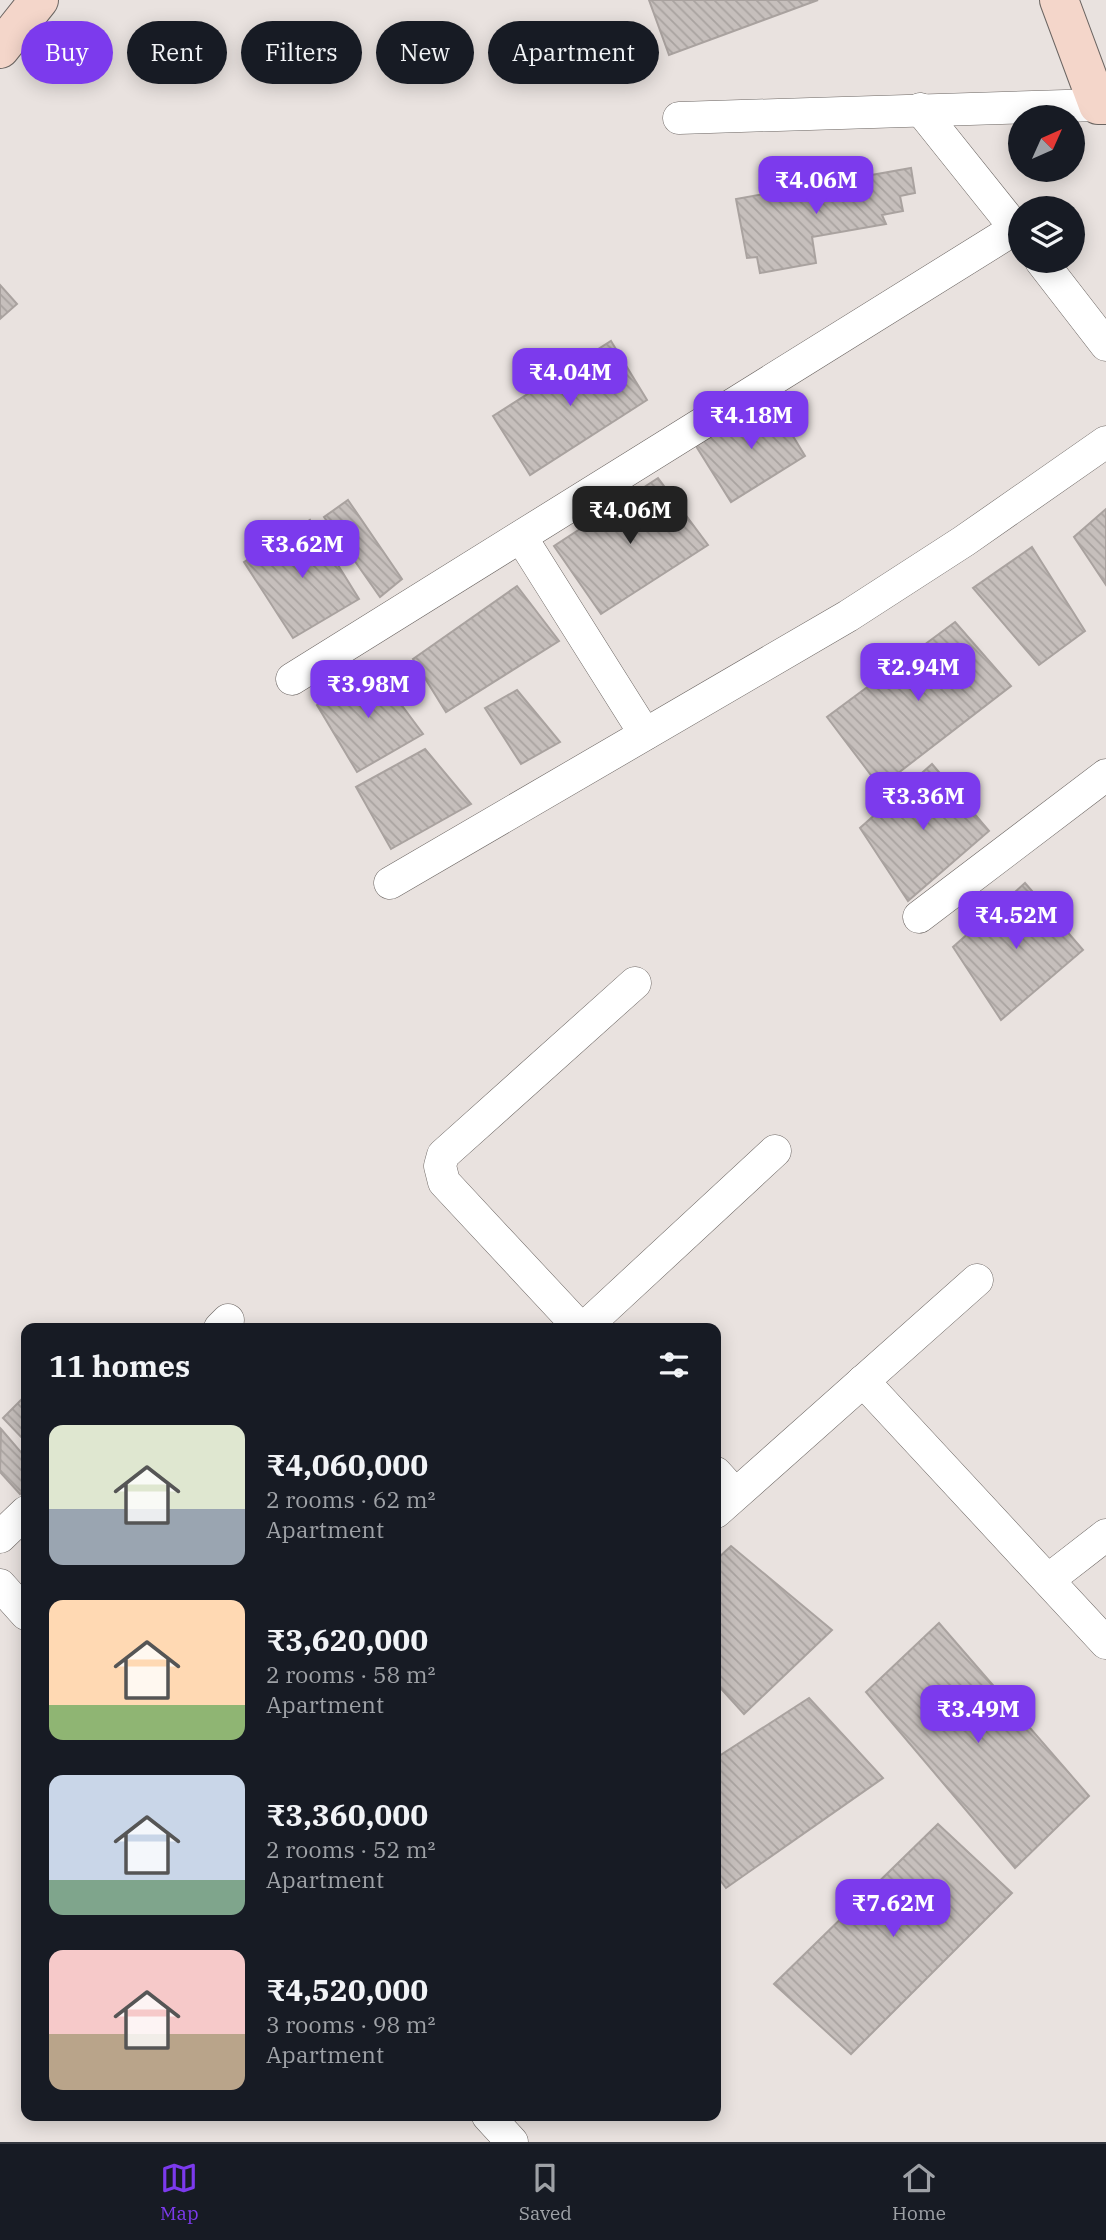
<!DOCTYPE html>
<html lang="en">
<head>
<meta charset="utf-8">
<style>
	body { margin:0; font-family:"IBM Plex Serif",serif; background:#20242c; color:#f1f3f6; height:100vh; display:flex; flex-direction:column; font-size:26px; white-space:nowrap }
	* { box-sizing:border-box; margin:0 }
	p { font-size:23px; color:#9ea1a6 }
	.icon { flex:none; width:38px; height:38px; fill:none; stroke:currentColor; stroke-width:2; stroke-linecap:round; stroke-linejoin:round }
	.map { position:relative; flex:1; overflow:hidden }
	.side { position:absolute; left:21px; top:1323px; width:700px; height:798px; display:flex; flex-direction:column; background:#171b24; border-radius:14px; box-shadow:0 4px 18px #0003 }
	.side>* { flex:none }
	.top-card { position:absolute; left:21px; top:21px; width:700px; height:63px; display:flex; gap:14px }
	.needle { width:46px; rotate:45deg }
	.buttons { position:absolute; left:1008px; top:105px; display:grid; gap:14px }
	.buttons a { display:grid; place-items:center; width:77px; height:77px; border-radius:50%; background:#171b24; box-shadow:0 4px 18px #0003; font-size:35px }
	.price { position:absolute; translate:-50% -60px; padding:0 16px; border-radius:14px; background:#7c3aed; color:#fff; font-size:23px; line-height:46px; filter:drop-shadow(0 2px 4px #0008) }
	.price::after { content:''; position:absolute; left:50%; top:42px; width:21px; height:16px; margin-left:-10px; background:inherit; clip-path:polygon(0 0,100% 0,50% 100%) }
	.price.active { background:#222; color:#fff }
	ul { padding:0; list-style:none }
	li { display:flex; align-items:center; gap:21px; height:175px; padding:0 28px }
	li span { display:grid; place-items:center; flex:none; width:196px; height:140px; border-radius:14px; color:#555 }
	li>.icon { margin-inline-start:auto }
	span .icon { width:84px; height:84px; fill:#fffc; stroke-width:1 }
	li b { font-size:30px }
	h2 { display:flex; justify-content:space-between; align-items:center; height:84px; padding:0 28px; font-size:30px }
	.tag { padding:0 24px; border-radius:32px; background:#171b24; box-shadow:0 4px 18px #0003; font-size:24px; line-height:63px }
	.tag.active { background:#7c3aed; color:#fff }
	.dock { display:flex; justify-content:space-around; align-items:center; height:98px; border-top:2px solid #363941; background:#171b24; font-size:19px; color:#9ea1a6 }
	.dock a { display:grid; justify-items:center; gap:4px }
	.dock .active { color:#7c3aed }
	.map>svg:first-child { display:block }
	.building { fill:url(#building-back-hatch); stroke:#a9a29f; stroke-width:2 }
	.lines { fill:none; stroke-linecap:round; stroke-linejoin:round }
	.street-casing { stroke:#6b6562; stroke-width:33 }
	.secondary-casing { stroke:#6b6562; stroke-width:40 }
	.street { stroke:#fff; stroke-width:32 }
	.secondary { stroke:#f4d6ca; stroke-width:38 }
</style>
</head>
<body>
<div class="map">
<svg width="1106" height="2142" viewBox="0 0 1106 2142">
	<defs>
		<pattern id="building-back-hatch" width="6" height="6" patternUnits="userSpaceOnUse" patternTransform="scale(1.75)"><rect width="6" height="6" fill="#c6bfbc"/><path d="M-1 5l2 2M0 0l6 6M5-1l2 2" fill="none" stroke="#a9a3a0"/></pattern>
	</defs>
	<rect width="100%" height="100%" fill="#e9e2df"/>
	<g class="building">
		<path d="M 649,0 L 818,0 L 669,55 Z"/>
		<path d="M 911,168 L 915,193 L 900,196 L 903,211 L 882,215 L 886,224 L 812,237 L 816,263 L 760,273 L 757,257 L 747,258 L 736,199 Z"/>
		<path d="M 0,285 L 17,304 L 0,319 Z"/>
		<path d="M 611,341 L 647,400 L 530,475 L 493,416 Z"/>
		<path d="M 771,400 L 805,456 L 731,502 L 696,446 Z"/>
		<path d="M 658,478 L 708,545 L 601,614 L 554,546 Z"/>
		<path d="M 348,500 L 402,579 L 380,597 L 324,517 Z"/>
		<path d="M 1106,509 L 1106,585 L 1074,537 Z"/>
		<path d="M 310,520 L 359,599 L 293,638 L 244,562 Z"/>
		<path d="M 1032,547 L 1085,631 L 1039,665 L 973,588 Z"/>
		<path d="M 517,586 L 559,641 L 446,712 L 413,659 Z"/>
		<path d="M 955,622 L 1011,686 L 880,787 L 827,717 Z"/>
		<path d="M 374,668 L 423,734 L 357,772 L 317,705 Z"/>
		<path d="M 517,690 L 560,742 L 521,764 L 485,708 Z"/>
		<path d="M 425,749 L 471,804 L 391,849 L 356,787 Z"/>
		<path d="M 932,764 L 989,831 L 908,901 L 860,828 Z"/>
		<path d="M 1025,883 L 1083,950 L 1001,1020 L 953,947 Z"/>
		<path d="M 26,1395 L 26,1442 L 3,1418 Z"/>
		<path d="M 1,1429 L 26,1458 L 26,1489 L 20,1494 L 0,1472 Z"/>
		<path d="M 731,1546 L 832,1630 L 744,1714 L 716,1683 L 716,1560 Z"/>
		<path d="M 939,1623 L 1089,1796 L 1015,1868 L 866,1692 Z"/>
		<path d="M 809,1698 L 883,1778 L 726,1888 L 716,1875 L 716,1758 Z"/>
		<path d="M 938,1824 L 1012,1893 L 851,2054 L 774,1984 Z"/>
	</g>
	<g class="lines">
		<defs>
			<g id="street">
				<path d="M 920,109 L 1020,234"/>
				<path d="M 679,118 L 1098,105"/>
				<path d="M 1041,261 L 1106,345"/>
				<path d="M 521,537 L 645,734"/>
				<path d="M 292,679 L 1016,228"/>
				<path d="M 390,883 L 848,616 L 964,541 L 1106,442"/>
				<path d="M 919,917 L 1106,775"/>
				<path d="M 220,1328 L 228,1320"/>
				<path d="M 580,1328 L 444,1182 L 440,1166 L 443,1155 L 635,983"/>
				<path d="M 584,1328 L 775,1151"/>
				<path d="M 863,1381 L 1106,1643"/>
				<path d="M 716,1473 L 735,1494"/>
				<path d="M 716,1512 L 977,1280"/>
				<path d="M 0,1537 L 26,1512"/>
				<path d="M 1048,1580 L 1106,1535"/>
				<path d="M 0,1585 L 26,1614"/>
				<path d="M 488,2116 L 512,2142"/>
			</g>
			<g id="secondary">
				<path d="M 1059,0 L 1098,105 L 1106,105"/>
				<path d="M 0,49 L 39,0"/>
			</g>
		</defs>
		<use href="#street" class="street-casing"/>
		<use href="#secondary" class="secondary-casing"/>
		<use href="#street" class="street"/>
		<use href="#secondary" class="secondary"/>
	</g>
</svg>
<div class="buttons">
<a><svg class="needle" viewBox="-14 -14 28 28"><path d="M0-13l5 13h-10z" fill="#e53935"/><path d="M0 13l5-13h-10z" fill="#9ea1a6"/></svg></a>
<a><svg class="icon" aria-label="layers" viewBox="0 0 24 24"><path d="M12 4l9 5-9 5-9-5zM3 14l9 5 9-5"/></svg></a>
</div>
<b class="price" style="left:816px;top:216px">₹4.06M</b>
<b class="price" style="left:570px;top:408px">₹4.04M</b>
<b class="price" style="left:751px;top:451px">₹4.18M</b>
<b class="price active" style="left:630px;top:546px">₹4.06M</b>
<b class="price" style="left:302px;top:580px">₹3.62M</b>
<b class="price" style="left:918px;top:703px">₹2.94M</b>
<b class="price" style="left:368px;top:720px">₹3.98M</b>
<b class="price" style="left:923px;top:832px">₹3.36M</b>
<b class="price" style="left:1016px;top:951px">₹4.52M</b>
<b class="price" style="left:978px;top:1745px">₹3.49M</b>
<b class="price" style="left:893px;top:1939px">₹7.62M</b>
<div class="top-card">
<a class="tag active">Buy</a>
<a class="tag">Rent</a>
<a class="tag">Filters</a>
<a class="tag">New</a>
<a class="tag">Apartment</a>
</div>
<section class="side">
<h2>11 homes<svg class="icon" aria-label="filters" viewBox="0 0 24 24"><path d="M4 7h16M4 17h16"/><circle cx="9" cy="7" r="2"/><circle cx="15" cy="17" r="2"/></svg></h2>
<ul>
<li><span style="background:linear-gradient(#dfe7d0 60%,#9aa5b1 0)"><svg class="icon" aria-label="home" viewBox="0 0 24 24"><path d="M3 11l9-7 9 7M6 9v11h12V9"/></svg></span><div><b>₹4,060,000</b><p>2 rooms · 62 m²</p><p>Apartment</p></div></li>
<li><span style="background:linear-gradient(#ffd9b3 75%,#8fb573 0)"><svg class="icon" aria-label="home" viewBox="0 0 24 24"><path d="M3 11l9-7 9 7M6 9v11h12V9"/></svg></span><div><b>₹3,620,000</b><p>2 rooms · 58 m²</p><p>Apartment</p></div></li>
<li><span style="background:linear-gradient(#c9d6e8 75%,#7fa58c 0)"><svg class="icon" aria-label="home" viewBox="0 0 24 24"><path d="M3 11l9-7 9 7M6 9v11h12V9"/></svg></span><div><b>₹3,360,000</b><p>2 rooms · 52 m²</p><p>Apartment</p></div></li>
<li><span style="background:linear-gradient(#f6c9c9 60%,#b9a48a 0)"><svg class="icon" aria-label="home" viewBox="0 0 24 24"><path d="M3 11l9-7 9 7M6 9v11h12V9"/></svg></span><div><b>₹4,520,000</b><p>3 rooms · 98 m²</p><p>Apartment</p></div></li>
</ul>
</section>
</div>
<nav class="dock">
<a class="active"><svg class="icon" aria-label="map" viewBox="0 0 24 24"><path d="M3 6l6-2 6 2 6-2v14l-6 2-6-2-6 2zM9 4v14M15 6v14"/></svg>Map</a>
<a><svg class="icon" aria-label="saved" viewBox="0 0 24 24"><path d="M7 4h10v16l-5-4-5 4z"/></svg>Saved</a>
<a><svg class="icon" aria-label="home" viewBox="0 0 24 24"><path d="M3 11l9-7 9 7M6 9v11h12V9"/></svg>Home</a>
</nav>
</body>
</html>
